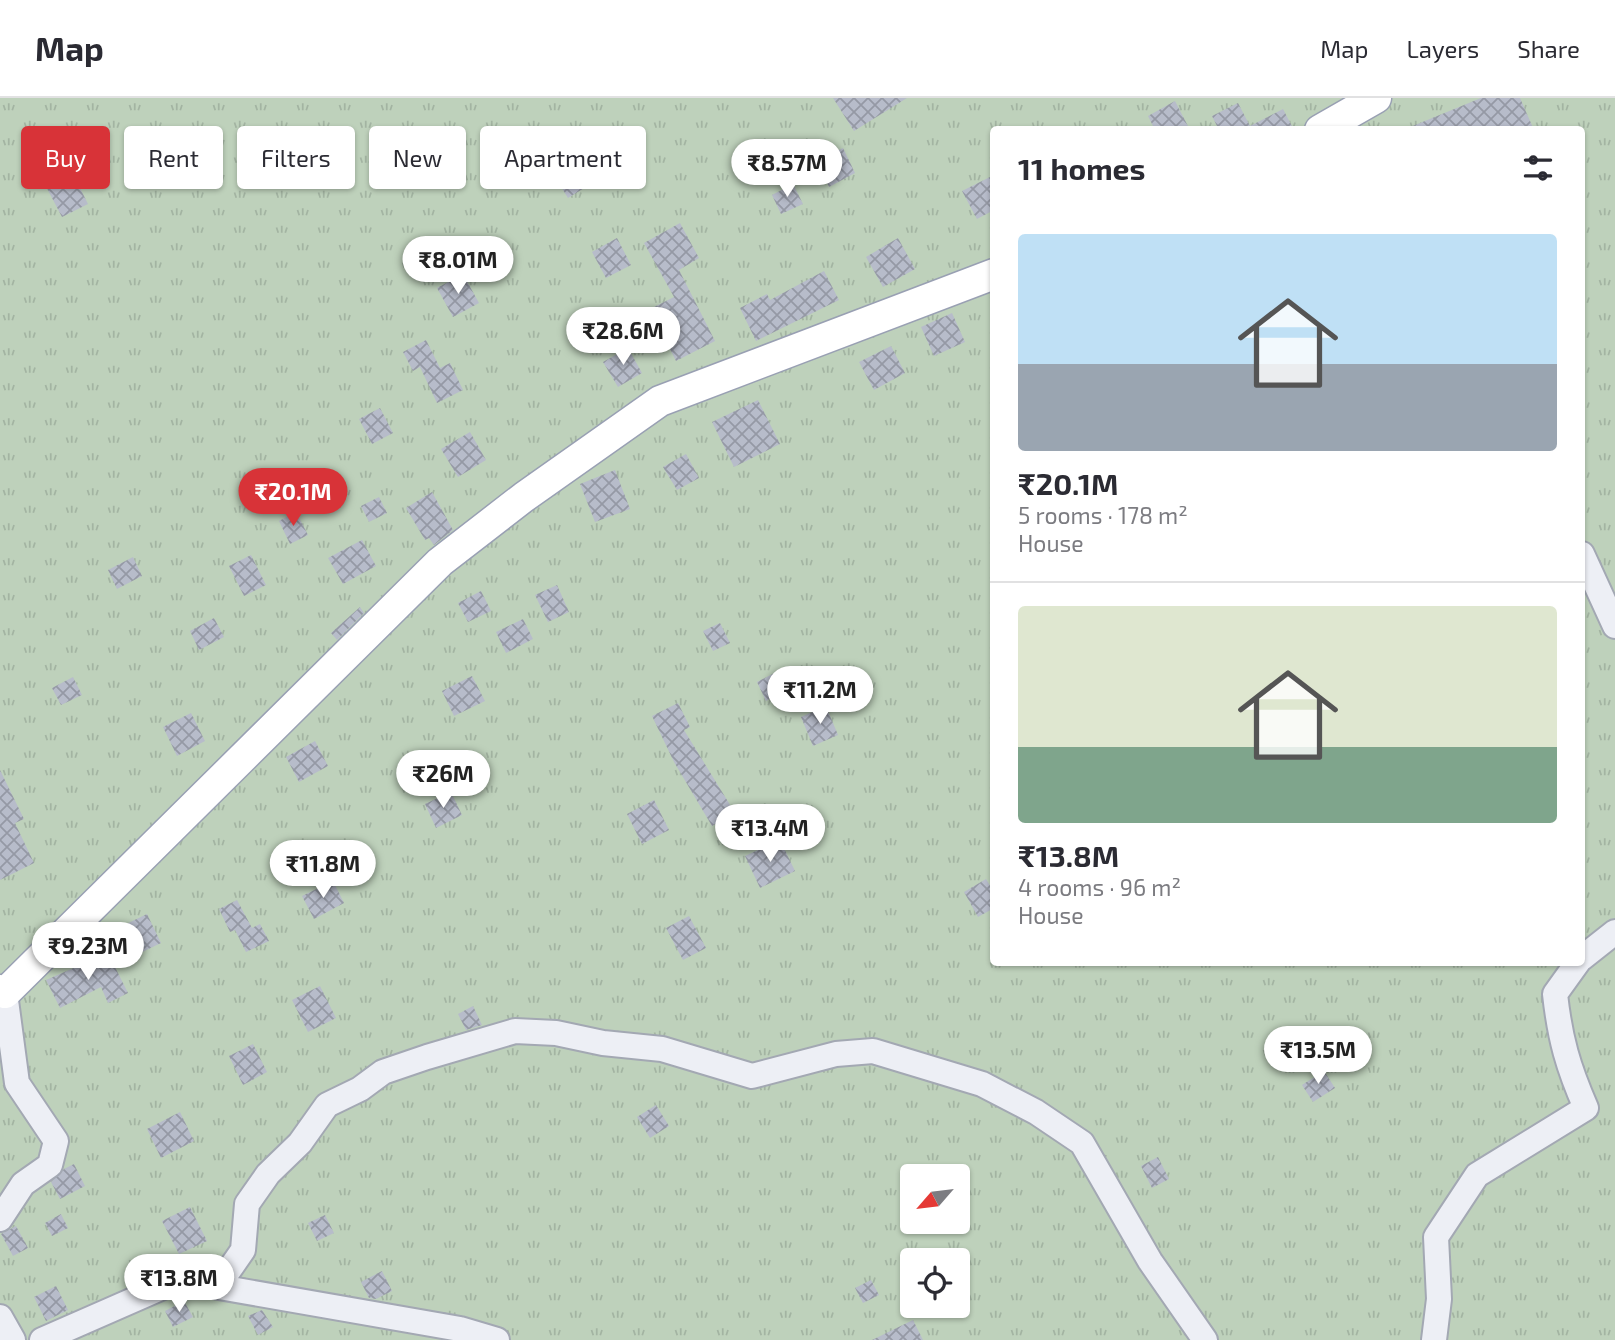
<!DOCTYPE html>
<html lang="en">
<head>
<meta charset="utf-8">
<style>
	body { margin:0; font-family:"Exo 2",sans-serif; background:#f2f2f3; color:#2b2b33; height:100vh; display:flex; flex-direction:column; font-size:26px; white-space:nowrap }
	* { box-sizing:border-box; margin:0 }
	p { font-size:23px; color:#7c7c81 }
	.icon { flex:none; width:38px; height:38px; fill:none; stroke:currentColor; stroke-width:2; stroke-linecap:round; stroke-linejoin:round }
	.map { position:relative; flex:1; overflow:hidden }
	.drawer { position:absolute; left:990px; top:28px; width:595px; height:840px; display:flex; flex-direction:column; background:#fff; border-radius:7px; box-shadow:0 2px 5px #0004 }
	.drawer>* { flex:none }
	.hud { position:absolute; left:21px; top:28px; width:665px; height:63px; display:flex; gap:14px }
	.needle { width:46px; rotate:242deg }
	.fabs { position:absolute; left:900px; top:1066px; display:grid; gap:14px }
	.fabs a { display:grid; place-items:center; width:70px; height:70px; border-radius:7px; background:#fff; box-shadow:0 2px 5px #0004; font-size:35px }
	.price { position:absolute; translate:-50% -60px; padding:0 16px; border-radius:24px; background:#fff; color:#222; font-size:23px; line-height:46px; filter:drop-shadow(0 2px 4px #0008) }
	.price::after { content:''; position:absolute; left:50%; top:42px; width:21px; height:16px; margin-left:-10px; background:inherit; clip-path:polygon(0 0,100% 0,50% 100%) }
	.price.active { background:#d83338; color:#fff }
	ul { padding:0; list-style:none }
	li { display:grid; align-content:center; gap:14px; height:371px; padding:0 28px }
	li+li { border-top:2px solid #e1e1e2 }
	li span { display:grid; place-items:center; height:217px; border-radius:7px; color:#555 }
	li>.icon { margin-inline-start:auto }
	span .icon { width:126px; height:126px; fill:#fffc; stroke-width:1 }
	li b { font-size:30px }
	h2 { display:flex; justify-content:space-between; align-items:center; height:84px; padding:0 28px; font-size:30px }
	.chip { padding:0 24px; border-radius:7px; background:#fff; box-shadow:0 2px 5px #0004; font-size:24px; line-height:63px }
	.chip.active { background:#d83338; color:#fff }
	header { display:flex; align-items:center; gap:42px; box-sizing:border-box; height:98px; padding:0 35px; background:#fff; border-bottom:2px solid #e1e1e2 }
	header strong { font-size:33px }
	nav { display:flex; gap:38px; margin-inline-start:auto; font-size:24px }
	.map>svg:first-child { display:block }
	.grass { fill:url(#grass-tufts); fill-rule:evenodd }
	.building { fill:url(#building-cross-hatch) }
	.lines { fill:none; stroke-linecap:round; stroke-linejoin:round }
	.minor-casing { stroke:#a3a8b3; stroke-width:28 }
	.major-casing { stroke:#99a0b3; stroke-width:33 }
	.minor { stroke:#edeff5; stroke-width:24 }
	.major { stroke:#fff; stroke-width:30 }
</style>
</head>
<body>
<header>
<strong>Map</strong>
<nav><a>Map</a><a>Layers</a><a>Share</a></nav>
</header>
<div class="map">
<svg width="1615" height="1242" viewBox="0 0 1615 1242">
	<defs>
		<pattern id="grass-tufts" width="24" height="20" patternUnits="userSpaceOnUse" patternTransform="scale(1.75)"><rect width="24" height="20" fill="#bed1bb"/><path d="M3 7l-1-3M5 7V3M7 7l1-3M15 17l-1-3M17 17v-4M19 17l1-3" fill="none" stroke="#a3b4a2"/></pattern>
		<pattern id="building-cross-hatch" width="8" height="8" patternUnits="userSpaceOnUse" patternTransform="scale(1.75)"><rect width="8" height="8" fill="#b7bcca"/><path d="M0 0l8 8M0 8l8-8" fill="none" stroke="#9599a5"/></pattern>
	</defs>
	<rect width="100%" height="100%" fill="#dadee6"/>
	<path class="grass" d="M 0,0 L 1615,0 L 1615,1242 L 0,1242 ZM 994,32 L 1582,32 L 1582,864 L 994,864 ZM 912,1078 L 957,1078 L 957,1124 L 912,1124 ZM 912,1162 L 957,1162 L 957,1208 L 912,1208 Z"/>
	<g class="building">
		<path d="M 833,0 L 907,0 L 854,33 Z"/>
		<path d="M 1481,0 L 1520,0 L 1534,32 L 1403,32 Z"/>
		<path d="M 1175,3 L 1190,32 L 1155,32 L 1148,18 Z"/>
		<path d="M 1238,5 L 1250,28 L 1283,11 L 1294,32 L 1219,32 L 1212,18 Z"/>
		<path d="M 843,50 L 855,75 L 829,89 L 817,63 Z"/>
		<path d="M 576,65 L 589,87 L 568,100 L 555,79 Z"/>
		<path d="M 68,66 L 88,106 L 62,119 L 41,79 Z"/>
		<path d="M 994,77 L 994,112 L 977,121 L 962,93 Z"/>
		<path d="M 793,86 L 803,106 L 781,116 L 772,97 Z"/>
		<path d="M 680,125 L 699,160 L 679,172 L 715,243 L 676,263 L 650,211 L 674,199 L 644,145 Z"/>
		<path d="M 617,140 L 631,167 L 606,180 L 592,154 Z"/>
		<path d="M 898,140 L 915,171 L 883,189 L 866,159 Z"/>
		<path d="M 824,173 L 839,202 L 756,243 L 740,210 L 767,196 L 770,202 Z"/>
		<path d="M 463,176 L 479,205 L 453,219 L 437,190 Z"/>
		<path d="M 952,215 L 965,244 L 934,258 L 921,229 Z"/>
		<path d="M 426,242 L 440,270 L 450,265 L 463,292 L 437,305 L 420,269 L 413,273 L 403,254 Z"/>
		<path d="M 891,248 L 905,275 L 874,292 L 859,264 Z"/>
		<path d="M 628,250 L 642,275 L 618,289 L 603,264 Z"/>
		<path d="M 758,302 L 780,346 L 734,369 L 712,324 Z"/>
		<path d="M 380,310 L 393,335 L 372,346 L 359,321 Z"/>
		<path d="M 470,334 L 486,362 L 458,379 L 441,351 Z"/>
		<path d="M 686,356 L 699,380 L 677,392 L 663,369 Z"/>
		<path d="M 615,372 L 630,411 L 595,424 L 580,386 Z"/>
		<path d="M 432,394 L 453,432 L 434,447 L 429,440 L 425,442 L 406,410 Z"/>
		<path d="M 379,399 L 387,415 L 369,424 L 361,408 Z"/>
		<path d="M 296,414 L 308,437 L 290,446 L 279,423 Z"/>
		<path d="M 362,442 L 376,468 L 343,486 L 328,460 Z"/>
		<path d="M 251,457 L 266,487 L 244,498 L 229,468 Z"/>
		<path d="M 133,459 L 142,478 L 117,491 L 108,472 Z"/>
		<path d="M 557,487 L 569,514 L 548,524 L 535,497 Z"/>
		<path d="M 481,493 L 491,513 L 468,524 L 458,505 Z"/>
		<path d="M 360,509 L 364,515 L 337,542 L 331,535 Z"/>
		<path d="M 214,520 L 224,539 L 199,552 L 190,533 Z"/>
		<path d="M 523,521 L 533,541 L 506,555 L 496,534 Z"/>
		<path d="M 720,525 L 730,545 L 713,553 L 703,533 Z"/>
		<path d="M 778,573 L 788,591 L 766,603 L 757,584 Z"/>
		<path d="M 472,578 L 485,603 L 454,618 L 442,593 Z"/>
		<path d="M 73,579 L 82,597 L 61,607 L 52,590 Z"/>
		<path d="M 678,605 L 690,629 L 684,632 L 735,715 L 712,728 L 674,664 L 652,618 Z"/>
		<path d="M 826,608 L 838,637 L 813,648 L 801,619 Z"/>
		<path d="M 191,615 L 205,643 L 177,658 L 163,629 Z"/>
		<path d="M 315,643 L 328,668 L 299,684 L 286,659 Z"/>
		<path d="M 0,672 L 24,721 L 15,725 L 34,765 L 0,782 Z"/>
		<path d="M 451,694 L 462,717 L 436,730 L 425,706 Z"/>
		<path d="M 654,702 L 669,732 L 642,746 L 627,716 Z"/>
		<path d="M 780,742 L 795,773 L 760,790 L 745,758 Z"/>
		<path d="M 986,781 L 994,794 L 994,810 L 978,819 L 964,794 Z"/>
		<path d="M 333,783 L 344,805 L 314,821 L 302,798 Z"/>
		<path d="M 237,802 L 252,830 L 260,826 L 269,843 L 246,854 L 235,832 L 230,834 L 219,811 Z"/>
		<path d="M 147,816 L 161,845 L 136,857 L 122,828 Z"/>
		<path d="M 689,818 L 706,850 L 683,862 L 666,830 Z"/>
		<path d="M 108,855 L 128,895 L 108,905 L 101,889 L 60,910 L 46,882 Z"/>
		<path d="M 320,888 L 336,920 L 308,934 L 292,902 Z"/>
		<path d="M 473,908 L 482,927 L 466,932 L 458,916 Z"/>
		<path d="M 253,946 L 267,974 L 243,987 L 229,958 Z"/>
		<path d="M 1324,973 L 1335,990 L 1313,1004 L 1302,987 Z"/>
		<path d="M 656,1007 L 669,1028 L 650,1040 L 637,1019 Z"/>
		<path d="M 180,1014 L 194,1043 L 161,1060 L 147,1031 Z"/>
		<path d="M 1158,1059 L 1169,1081 L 1152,1090 L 1141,1068 Z"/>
		<path d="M 74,1066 L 85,1088 L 60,1101 L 51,1084 L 64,1071 Z"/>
		<path d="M 190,1109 L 207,1143 L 179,1156 L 162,1123 Z"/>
		<path d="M 61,1116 L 68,1130 L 52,1138 L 45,1125 Z"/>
		<path d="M 325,1117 L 334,1135 L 317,1143 L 308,1125 Z"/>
		<path d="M 16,1128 L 28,1150 L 13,1158 L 1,1136 Z"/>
		<path d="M 382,1173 L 392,1193 L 376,1201 L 369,1200 L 361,1184 Z"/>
		<path d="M 871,1182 L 879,1197 L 863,1205 L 855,1190 Z"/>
		<path d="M 56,1188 L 68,1212 L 46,1223 L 34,1199 Z"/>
		<path d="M 184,1203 L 193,1219 L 173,1229 L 165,1213 Z"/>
		<path d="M 262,1212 L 273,1229 L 258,1237 L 248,1218 Z"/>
		<path d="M 913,1222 L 923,1242 L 872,1242 Z"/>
	</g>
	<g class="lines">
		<defs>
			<g id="minor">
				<path d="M 1582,456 L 1615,528"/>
				<path d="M 1582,860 L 1615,834"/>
				<path d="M 0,1121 L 23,1086 L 50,1067 L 56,1043 L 17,985 L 5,895"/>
				<path d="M 218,1188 L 243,1152 L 247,1106 L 268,1076 L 300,1045 L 327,1007 L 360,991 L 383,974 L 427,959 L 515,933 L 556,935 L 603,945 L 662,951 L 752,978 L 836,956 L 873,953 L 982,986 L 1036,1014 L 1082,1045 L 1150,1163 L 1205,1242"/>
				<path d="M 0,1219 L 13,1242"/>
				<path d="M 42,1242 L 179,1182 L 460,1231 L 497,1242"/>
				<path d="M 1434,1242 L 1439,1201 L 1436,1139 L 1477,1077 L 1586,1010 C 1568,969 1560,941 1555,896 L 1578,864"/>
			</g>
			<g id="major">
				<path d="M 1320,32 L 1376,0"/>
				<path d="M 0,892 L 5,895 L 440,464 L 524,399 L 660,303 L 994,176"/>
			</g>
		</defs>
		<use href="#minor" class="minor-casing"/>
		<use href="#major" class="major-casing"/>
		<use href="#minor" class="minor"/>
		<use href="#major" class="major"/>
	</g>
</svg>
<div class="fabs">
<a><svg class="needle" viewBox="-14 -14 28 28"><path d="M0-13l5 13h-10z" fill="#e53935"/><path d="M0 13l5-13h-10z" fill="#7c7c81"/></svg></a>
<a><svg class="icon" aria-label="locate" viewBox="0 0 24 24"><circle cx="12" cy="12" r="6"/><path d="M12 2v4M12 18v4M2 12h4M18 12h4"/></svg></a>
</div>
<b class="price" style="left:787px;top:101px">₹8.57M</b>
<b class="price" style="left:458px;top:198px">₹8.01M</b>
<b class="price" style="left:623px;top:269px">₹28.6M</b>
<b class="price active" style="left:293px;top:430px">₹20.1M</b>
<b class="price" style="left:820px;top:628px">₹11.2M</b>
<b class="price" style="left:443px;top:712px">₹26M</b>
<b class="price" style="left:770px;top:766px">₹13.4M</b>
<b class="price" style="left:323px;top:802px">₹11.8M</b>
<b class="price" style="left:88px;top:884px">₹9.23M</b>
<b class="price" style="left:1318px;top:988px">₹13.5M</b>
<b class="price" style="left:179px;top:1216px">₹13.8M</b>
<div class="hud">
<a class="chip active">Buy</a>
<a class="chip">Rent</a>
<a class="chip">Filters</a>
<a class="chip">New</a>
<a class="chip">Apartment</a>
</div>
<section class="drawer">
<h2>11 homes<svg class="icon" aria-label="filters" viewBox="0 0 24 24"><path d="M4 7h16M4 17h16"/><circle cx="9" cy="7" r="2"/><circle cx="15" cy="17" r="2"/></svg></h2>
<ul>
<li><span style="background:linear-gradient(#bfe0f5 60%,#9aa5b1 0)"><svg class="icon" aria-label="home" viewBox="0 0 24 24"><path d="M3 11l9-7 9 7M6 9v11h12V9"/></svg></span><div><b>₹20.1M</b><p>5 rooms · 178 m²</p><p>House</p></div></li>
<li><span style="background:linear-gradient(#dfe7d0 65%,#7fa58c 0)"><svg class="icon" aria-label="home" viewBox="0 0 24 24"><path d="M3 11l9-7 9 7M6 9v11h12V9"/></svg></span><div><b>₹13.8M</b><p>4 rooms · 96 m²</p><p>House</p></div></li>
</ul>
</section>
</div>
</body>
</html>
